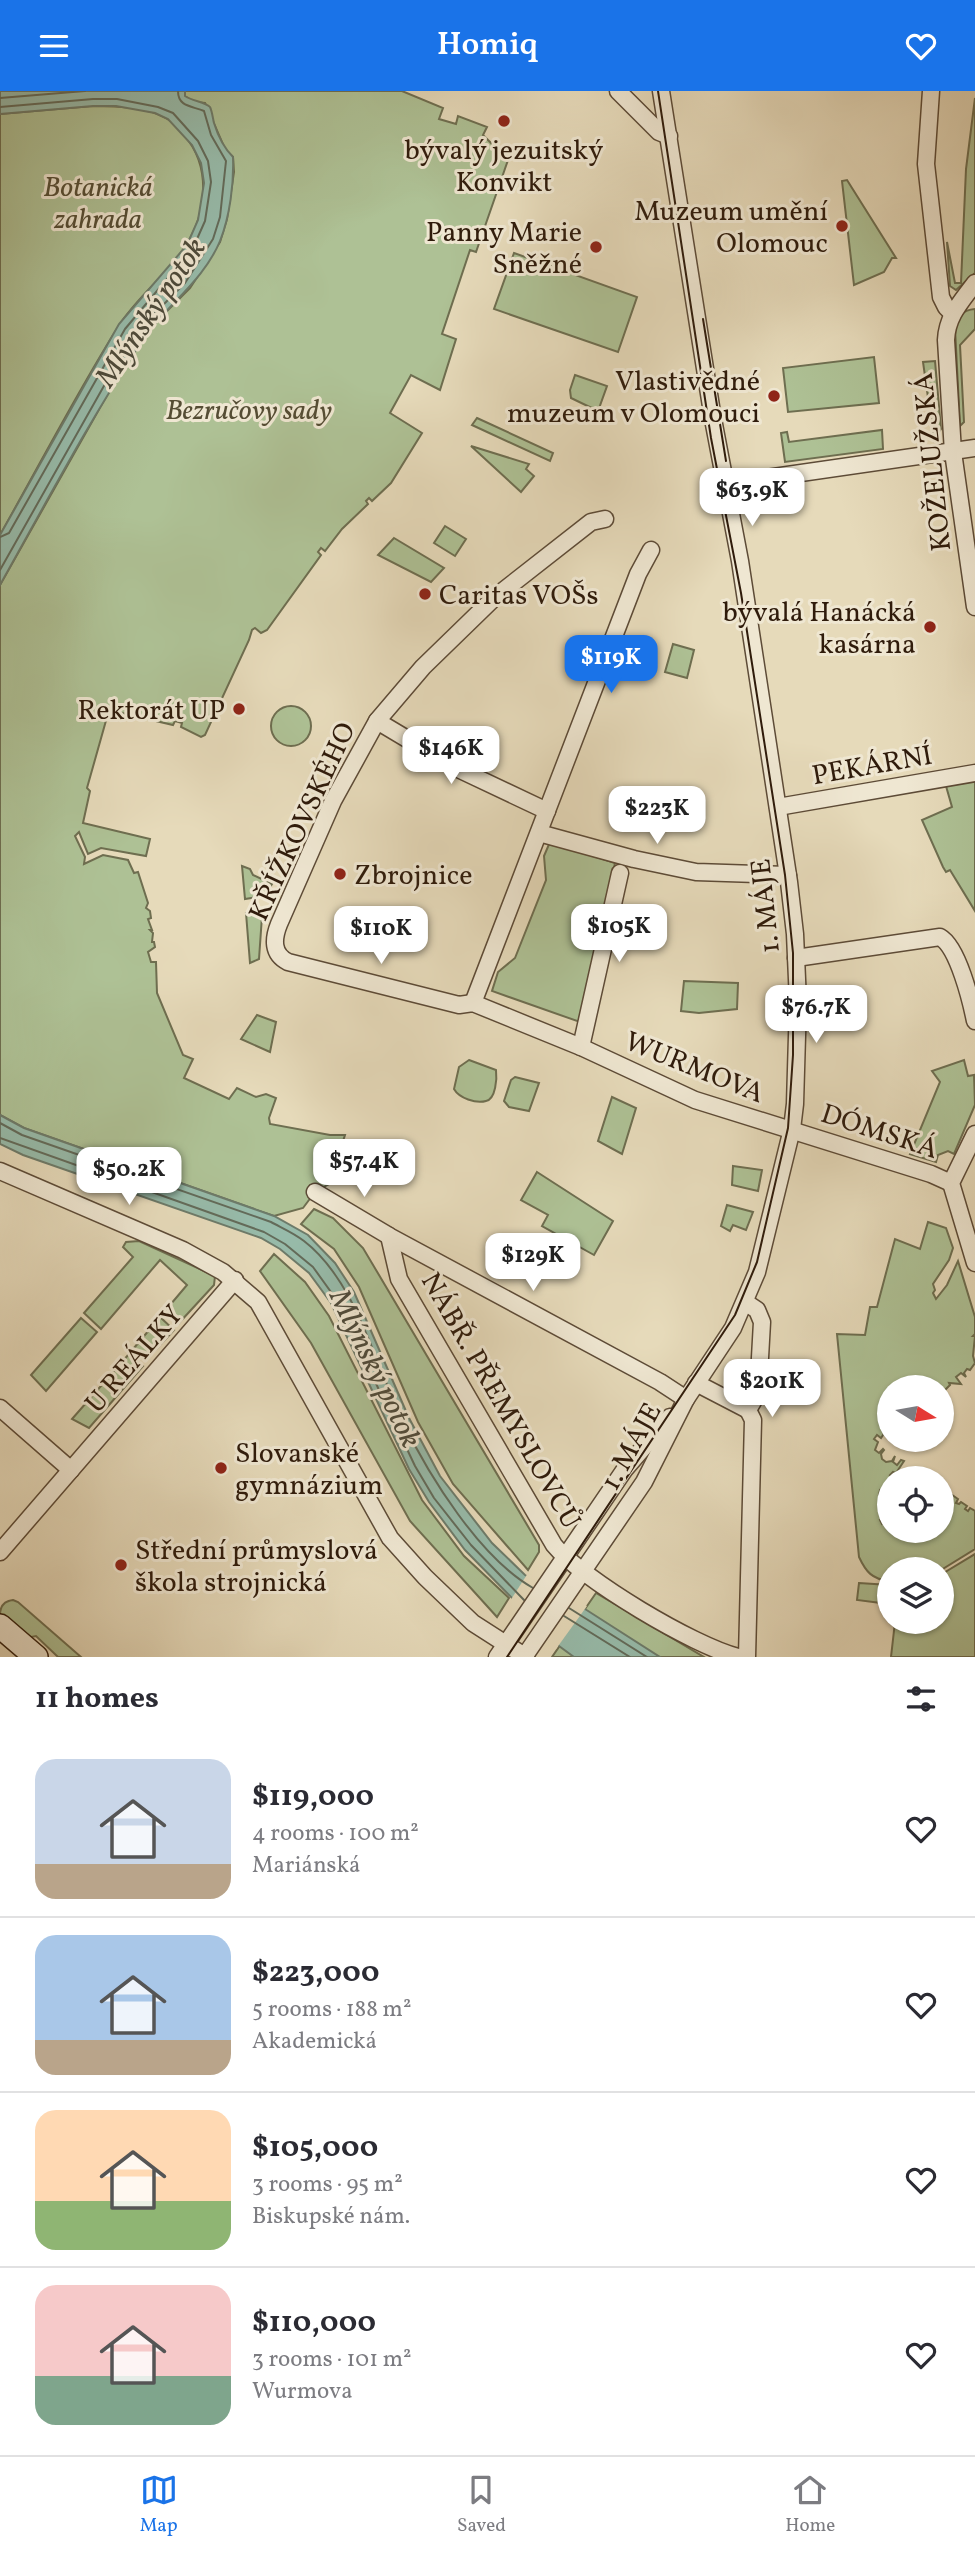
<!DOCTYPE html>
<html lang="en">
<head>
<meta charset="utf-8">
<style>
	body { margin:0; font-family:Vollkorn,serif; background:#f7f7f7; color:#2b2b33; height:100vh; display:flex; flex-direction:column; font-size:26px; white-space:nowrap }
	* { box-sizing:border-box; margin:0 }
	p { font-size:23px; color:#7c7c81 }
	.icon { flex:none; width:38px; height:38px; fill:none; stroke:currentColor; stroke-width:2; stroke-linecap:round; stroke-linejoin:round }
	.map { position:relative; height:1566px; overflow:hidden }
	.panel { display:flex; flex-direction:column; background:#fff; flex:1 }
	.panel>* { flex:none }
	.needle { width:46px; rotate:101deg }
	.buttons { position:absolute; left:877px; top:1284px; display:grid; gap:14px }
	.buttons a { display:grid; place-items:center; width:77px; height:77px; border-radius:50%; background:#fff; box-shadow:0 2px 5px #0004; font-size:35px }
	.price { position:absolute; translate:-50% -60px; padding:0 16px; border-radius:14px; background:#fff; color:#222; font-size:23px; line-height:46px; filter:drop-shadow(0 2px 4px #0008) }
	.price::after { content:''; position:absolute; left:50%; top:42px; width:21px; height:16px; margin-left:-10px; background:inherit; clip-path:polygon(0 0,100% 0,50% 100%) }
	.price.on { background:#1a73e8; color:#fff }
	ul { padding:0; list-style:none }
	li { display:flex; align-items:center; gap:21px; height:175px; padding:0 35px }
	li+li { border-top:2px solid #e1e1e2 }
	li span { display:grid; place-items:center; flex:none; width:196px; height:140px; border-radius:21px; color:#555 }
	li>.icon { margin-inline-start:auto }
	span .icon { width:84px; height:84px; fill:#fffc; stroke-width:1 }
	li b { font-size:30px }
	h2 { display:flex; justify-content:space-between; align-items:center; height:84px; padding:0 35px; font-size:30px }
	header { display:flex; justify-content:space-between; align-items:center; height:91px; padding:0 35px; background:#1a73e8; color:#fff; font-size:32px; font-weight:600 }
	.tabs { display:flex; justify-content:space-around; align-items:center; height:98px; border-top:2px solid #e1e1e2; background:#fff; font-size:19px; color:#7c7c81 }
	.tabs a { display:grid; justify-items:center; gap:4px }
	.tabs .on { color:#1a73e8 }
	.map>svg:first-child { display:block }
	.green { fill:#aec195; stroke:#6e6e50; stroke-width:2 }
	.water { fill:#97bbaa; stroke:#6d7b6a; stroke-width:2 }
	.pier { fill:#e6daba }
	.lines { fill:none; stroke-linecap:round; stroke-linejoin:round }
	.shore { stroke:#636b5a; stroke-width:2 }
	.street-casing { stroke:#5d4b37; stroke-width:19 }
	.secondary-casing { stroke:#2f1b0b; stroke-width:26 }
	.street { stroke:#efe7d2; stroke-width:16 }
	.secondary { stroke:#efe7d2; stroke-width:23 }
	.tram { stroke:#2f1b0b; stroke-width:2 }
	.poi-dot { fill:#8f2418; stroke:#efe7d2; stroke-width:2.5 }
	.labels { text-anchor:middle; stroke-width:6; stroke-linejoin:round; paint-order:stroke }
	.poi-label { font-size:28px; fill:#2f1b0b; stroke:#efe7d2; text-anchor:end }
	.park-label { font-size:28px; font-style:italic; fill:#554d34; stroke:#efe7d2 }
	.street-label { font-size:28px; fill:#2f1b0b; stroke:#efe7d2 }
	.water-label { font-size:30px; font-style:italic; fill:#4e4b3b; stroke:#efe7d2 }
</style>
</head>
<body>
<header><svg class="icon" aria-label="menu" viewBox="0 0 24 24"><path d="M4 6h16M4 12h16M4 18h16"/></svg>Homiq<svg class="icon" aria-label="heart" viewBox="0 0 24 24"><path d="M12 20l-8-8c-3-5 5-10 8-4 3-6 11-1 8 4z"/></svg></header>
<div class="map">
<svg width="975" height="1566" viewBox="0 0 975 1566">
	<rect width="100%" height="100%" fill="#e6daba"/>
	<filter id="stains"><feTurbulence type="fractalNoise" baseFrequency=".00286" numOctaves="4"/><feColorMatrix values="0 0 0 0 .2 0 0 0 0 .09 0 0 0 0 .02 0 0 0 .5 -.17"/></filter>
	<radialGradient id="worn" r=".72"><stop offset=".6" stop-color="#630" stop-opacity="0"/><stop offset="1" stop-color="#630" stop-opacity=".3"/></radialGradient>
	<g class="green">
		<path d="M 185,0 L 402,0 L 443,17 L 439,28 L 456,33 L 458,25 L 487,36 L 483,44 L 508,69 L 476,161 L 470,159 L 442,243 L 456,248 L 440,299 L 411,284 L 390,322 L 422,342 L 391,392 L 372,410 L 369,407 L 366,410 L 368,413 L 342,438 L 325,460 L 321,457 L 318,461 L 321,464 L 267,539 L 261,542 L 255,537 L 252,539 L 249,549 L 205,644 L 201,646 L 181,636 L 182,632 L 175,630 L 173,634 L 109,619 L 87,697 L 90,700 L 83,732 L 150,748 L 146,765 L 101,757 L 88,763 L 79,741 L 75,745 L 85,766 L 84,773 L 103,764 L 128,769 L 134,782 L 138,781 L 148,812 L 146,817 L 150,820 L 151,827 L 148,828 L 152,839 L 150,839 L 153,842 L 152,851 L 154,851 L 155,856 L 148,861 L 151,871 L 156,871 L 157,902 L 183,964 L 193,968 L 184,987 L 229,1008 L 237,997 L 256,1006 L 266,1003 L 276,1007 L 269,1027 L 270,1033 L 330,1044 L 345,1044 L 329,1093 L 315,1101 L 303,1117 L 274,1125 L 24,1037 L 0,1024 L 0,494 L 115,290 L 152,235 L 190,197 L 220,151 L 227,128 L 234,81 L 233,66 L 225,58 L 205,12 L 193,11 L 185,5 Z"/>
		<path d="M 975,7 L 975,182 L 956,199 L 950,195 L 947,151 L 955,192 L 961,192 L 966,78 Z"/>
		<path d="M 93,15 C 116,15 145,16 166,27 C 174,31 180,39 185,45 C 211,76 207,121 186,154 C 168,184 137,205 118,236 C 76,303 39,375 0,444 L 0,23 Z"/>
		<path d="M 847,89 L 896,167 L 892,167 L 884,181 L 854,194 L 842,90 Z"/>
		<path d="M 514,162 L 637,206 L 618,261 L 494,218 Z"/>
		<path d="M 975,218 L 975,238 L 960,254 L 964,331 L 960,335 L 955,237 C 959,225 962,219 975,218 Z"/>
		<path d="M 874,266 L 879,312 L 788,321 L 783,277 Z"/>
		<path d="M 935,270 L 941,338 L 934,349 L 923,271 Z"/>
		<path d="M 575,284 L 607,295 L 598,320 L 571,307 L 570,299 Z"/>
		<path d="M 477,327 L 553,362 L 550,370 L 472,334 Z"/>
		<path d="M 882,339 L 883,358 L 785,371 L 781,342 L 787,341 L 789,351 Z"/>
		<path d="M 471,355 L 529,373 L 526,378 L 534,385 L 521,401 Z"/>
		<path d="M 445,435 L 466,448 L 455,465 L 434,452 Z"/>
		<path d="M 394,447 L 444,477 L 431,491 L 378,464 Z"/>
		<path d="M 673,553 L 694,559 L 687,587 L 665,581 Z"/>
		<circle cx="291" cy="635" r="20"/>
		<path d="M 975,690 L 975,820 L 950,779 L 946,781 L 943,776 L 922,729 L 952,716 L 946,695 Z"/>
		<path d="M 550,751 L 615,772 L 580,931 L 492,900 L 498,881 L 515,867 L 546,789 L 544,765 Z"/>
		<path d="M 242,775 L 250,778 L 253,784 L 272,793 L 265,805 L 245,808 Z"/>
		<path d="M 260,821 L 262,825 L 259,868 L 250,872 L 246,822 Z"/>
		<path d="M 684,890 L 738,892 L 737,918 L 699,922 L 681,920 Z"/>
		<path d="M 257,924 L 276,931 L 270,961 L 241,948 Z"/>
		<path d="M 469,969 L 496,979 C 497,987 496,1008 486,1010 C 476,1013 459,1007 454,998 L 459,976 Z"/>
		<path d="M 964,969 L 968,985 L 974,984 L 975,1014 L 954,1063 L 948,1060 L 938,1064 L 936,1071 L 910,1063 L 940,991 L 932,980 Z"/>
		<path d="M 515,986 L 539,992 L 529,1020 L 509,1016 L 504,1010 L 511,989 Z"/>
		<path d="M 612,1006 L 636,1017 L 622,1063 L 598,1050 Z"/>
		<path d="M 733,1075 L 762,1079 L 758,1100 L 732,1094 Z"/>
		<path d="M 537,1081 L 613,1130 L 594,1164 L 542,1135 L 548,1124 L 521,1109 Z"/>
		<path d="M 727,1114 L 753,1121 L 746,1139 L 733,1134 L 730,1140 L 721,1135 Z"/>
		<path d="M 314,1118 L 333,1127 L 363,1157 L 539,1454 L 539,1461 L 528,1479 L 453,1393 L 418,1331 L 359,1196 L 334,1158 L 301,1133 Z"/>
		<path d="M 928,1131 L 946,1137 L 953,1157 L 949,1169 L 933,1193 L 935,1199 L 933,1202 L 936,1208 L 947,1194 L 958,1170 L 975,1226 L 975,1243 L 973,1245 L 975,1245 L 973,1265 L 975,1272 L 970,1279 L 967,1278 L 964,1282 L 966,1286 L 961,1282 L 956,1286 L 961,1293 L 949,1292 L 950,1294 L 942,1302 L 948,1312 L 942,1322 L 942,1297 L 889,1297 L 889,1326 L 885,1330 L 889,1335 L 881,1347 L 877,1344 L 874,1348 L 878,1351 L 875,1359 L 879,1362 L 883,1358 L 884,1359 L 881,1363 L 882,1368 L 886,1371 L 892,1370 L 895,1365 L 893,1371 L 897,1374 L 901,1369 L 904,1370 L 896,1382 L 893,1381 L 890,1384 L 893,1386 L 889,1388 L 889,1393 L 884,1400 L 880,1399 L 879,1404 L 883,1405 L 884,1427 L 880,1429 L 882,1433 L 886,1431 L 889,1433 L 889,1440 L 900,1440 L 903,1443 L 904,1447 L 908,1448 L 909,1443 L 917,1440 L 942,1440 L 942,1420 L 945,1421 L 948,1418 L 945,1415 L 952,1404 L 958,1408 L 956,1412 L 959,1413 L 961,1411 L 967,1415 L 965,1418 L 968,1420 L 970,1417 L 975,1420 L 975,1458 L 941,1479 L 889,1479 L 889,1490 C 872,1488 866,1481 859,1466 L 837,1243 L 865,1244 L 870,1216 L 877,1216 L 895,1148 L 920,1158 Z"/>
		<path d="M 139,1150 L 215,1185 L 214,1194 L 179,1232 L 165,1220 L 187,1194 L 160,1169 L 101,1238 L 84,1222 L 133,1166 L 123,1156 L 126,1151 Z"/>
		<path d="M 274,1163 L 305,1191 L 329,1225 L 422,1409 L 464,1465 L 509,1507 L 497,1526 L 410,1430 L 311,1252 L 260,1180 Z"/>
		<path d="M 160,1226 L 174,1239 L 147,1268 L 134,1257 Z"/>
		<path d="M 81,1227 L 97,1241 L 46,1300 L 31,1284 Z"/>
		<path d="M 129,1263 L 143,1275 L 89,1337 L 72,1328 Z"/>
		<path d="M 975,1463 L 975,1566 L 891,1566 L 895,1531 L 942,1531 L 942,1483 Z"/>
		<path d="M 859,1492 L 889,1494 L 889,1513 L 857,1509 Z"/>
		<path d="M 596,1502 L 704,1566 L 552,1566 Z"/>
		<path d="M 13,1509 L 18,1511 L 81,1566 L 58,1566 L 36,1545 L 26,1547 L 0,1524 C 0,1515 4,1510 13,1509 Z"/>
	</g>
	<g class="water">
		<path d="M 0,0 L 185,0 L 185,5 C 192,10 206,11 210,16 C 212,20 213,28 214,32 C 218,45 224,57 233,66 C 234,92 230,125 220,150 C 203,191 166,214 142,250 C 90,328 46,412 0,494 L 0,444 L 119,233 L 187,154 L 198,129 L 204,92 L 201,72 L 192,54 L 168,28 L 155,22 L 116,15 L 93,15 L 0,23 Z"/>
		<path d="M 0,1024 L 24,1037 L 274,1125 L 308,1144 L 335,1172 L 354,1201 L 409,1327 L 440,1385 L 492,1452 L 525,1484 L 585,1518 L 660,1566 L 574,1566 L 559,1555 L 465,1459 L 429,1411 L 409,1378 L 331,1212 L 309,1182 L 280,1158 L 261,1147 L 23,1064 L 0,1053 Z"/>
	</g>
	<path class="pier" d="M 528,1482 L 587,1515 L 556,1558 L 510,1510 Z"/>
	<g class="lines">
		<g class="shore">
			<path d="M 0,7 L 85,0"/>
			<path d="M 0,16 L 93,8 L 117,8 L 158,16 L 173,22 L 198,50 L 208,70 L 211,91 L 205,130 L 193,157 L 125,238 L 9,442 L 0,446"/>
			<path d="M 0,479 L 109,286 L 146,231 L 185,192 L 213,148 L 220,126 L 226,70 L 211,44 L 204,20 C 192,15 178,16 178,0"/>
			<path d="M 0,1032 L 22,1044 L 271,1131 C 282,1137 294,1142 304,1150 C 356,1190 375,1273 403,1331 C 429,1385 480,1467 533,1497"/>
			<path d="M 0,1047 L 264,1141 L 285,1153 L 313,1176 L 336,1208 L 415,1375 L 434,1407 L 471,1454 L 524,1509"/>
			<path d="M 569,1517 L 647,1566"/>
			<path d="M 564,1525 L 630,1566"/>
		</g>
		<defs>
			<g id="street">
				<path d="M 618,0 L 659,41 L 669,45"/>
				<path d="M 931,0 L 926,73 L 941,206 L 946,216 L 952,222"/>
				<path d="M 975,192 C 961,211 947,225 946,249 L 953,361 L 975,516"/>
				<path d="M 725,393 L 975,357"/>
				<path d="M 605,428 L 591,431 L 494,507 L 423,576 L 377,630 L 333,710 L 279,833 C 273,848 272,863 288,871 L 459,914 L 473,912 L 581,956 L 695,1009 L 931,1083 L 951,1092"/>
				<path d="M 377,630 L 454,676 L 547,720"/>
				<path d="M 778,716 L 975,682"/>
				<path d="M 539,742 L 634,768 L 696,781 L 788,784"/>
				<path d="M 796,867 L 940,846 C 958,856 971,910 975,930"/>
				<path d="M 473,912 L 638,483 L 651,459"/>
				<path d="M 581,956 L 620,782"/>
				<path d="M 975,1043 L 951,1092 L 975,1172"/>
				<path d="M 0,1080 L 183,1159 L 223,1181 L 258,1211 L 390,1447 L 425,1486 L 473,1532 L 526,1566"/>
				<path d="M 315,1101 L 389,1145 L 660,1291 L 686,1308"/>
				<path d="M 389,1145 L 399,1188 L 554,1454 C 583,1489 694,1555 738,1566"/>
				<path d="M 745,1211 L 757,1219 L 762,1231 L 758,1302 L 748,1319"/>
				<path d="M 696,1292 L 748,1319"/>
				<path d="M 0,1317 L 71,1379"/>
				<path d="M 0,1461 L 235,1189"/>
				<path d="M 497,1566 L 625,1378 L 670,1326"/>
				<path d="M 524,1566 L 644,1391 L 686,1308 L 733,1237 L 757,1181 L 792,1038 L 795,1013 L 798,911 L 795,843 L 789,791 L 740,470 L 713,328 L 661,0"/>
				<path d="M 747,1566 L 753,1329 L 748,1319"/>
			</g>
			<path id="secondary" d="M 0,1535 L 36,1566"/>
		</defs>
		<use href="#street" class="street-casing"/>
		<use href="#secondary" class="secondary-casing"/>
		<use href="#street" class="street"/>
		<use href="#secondary" class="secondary"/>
		<g class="tram">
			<path d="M 703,228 L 726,370"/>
			<path d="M 507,1566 L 735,1224 L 757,1171 L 788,1037 L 793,964 L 793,862 L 785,784 L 741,502 L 711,347 L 658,0"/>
		</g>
	</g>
	<g class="poi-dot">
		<circle cx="504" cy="30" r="7"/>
		<circle cx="842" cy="135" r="7"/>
		<circle cx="596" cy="156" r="7"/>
		<circle cx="774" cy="305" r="7"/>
		<circle cx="425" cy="503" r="7"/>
		<circle cx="930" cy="536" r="7"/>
		<circle cx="239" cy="618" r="7"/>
		<circle cx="340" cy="783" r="7"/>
		<circle cx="221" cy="1377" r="7"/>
		<circle cx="121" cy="1474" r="7"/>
	</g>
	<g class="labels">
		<g class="poi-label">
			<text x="504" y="68" text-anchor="middle">bývalý jezuitský<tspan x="504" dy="32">Konvikt</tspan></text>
			<text x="828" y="129">Muzeum umění<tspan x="828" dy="32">Olomouc</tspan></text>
			<text x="582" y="150">Panny Marie<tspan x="582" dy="32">Sněžné</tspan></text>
			<text x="760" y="299">Vlastivědné<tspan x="760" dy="32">muzeum v Olomouci</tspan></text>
			<text x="439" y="513" text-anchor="start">Caritas VOŠs</text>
			<text x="916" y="530">bývalá Hanácká<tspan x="916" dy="32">kasárna</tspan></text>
			<text x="225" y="628">Rektorát UP</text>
			<text x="354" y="793" text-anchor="start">Zbrojnice</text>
			<text x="235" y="1371" text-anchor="start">Slovanské<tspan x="235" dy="32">gymnázium</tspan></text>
			<text x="135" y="1468" text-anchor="start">Střední průmyslová<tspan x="135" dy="32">škola strojnická</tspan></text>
		</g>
		<g class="park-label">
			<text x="98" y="105">Botanická<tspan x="98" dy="32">zahrada</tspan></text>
			<text x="249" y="328">Bezručovy sady</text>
		</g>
		<g class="street-label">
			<text transform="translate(931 371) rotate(-96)" y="10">KOŽELUŽSKÁ</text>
			<text transform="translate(872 673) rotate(-10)" y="10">PEKÁRNÍ</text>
			<text transform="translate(301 730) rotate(-65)" y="10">KŘÍŽKOVSKÉHO</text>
			<text transform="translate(764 815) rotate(-96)" y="10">1. MÁJE</text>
			<text transform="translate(695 975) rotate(22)" y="10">WURMOVA</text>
			<text transform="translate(880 1039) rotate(18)" y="10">DÓMSKÁ</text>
			<text transform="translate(133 1267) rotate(-49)" y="10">U REÁLKY</text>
			<text transform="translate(502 1309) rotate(60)" y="10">NÁBŘ. PŘEMYSLOVCŮ</text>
			<text transform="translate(630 1355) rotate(-61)" y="10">1. MÁJE</text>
		</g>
		<g class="water-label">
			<text transform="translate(150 221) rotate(-56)" y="10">Mlýnský potok</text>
			<text transform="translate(376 1277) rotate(64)" y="10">Mlýnský potok</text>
		</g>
	</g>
	<rect width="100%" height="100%" filter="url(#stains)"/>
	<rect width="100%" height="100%" fill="url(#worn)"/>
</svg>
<div class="buttons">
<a><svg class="needle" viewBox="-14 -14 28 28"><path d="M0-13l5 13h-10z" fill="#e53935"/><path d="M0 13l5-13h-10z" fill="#7c7c81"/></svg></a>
<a><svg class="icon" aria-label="locate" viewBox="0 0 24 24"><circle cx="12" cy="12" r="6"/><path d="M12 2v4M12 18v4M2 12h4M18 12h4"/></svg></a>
<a><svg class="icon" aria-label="layers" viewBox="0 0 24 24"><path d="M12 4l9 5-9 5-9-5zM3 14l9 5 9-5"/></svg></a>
</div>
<b class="price" style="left:752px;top:437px">$63.9K</b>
<b class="price on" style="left:611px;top:604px">$119K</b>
<b class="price" style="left:451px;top:695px">$146K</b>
<b class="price" style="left:657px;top:755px">$223K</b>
<b class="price" style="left:619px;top:873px">$105K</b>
<b class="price" style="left:381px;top:875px">$110K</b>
<b class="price" style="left:816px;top:954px">$76.7K</b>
<b class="price" style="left:364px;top:1108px">$57.4K</b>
<b class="price" style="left:129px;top:1116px">$50.2K</b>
<b class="price" style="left:533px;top:1202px">$129K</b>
<b class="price" style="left:772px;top:1328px">$201K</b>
</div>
<section class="panel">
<h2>11 homes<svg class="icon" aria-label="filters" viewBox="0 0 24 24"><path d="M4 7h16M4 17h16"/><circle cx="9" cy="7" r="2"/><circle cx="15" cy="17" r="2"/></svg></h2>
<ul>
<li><span style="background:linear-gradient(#c9d6e8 75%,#b9a48a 0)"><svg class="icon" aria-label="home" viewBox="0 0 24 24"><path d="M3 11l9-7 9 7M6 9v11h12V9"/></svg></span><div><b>$119,000</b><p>4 rooms · 100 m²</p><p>Mariánská</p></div><svg class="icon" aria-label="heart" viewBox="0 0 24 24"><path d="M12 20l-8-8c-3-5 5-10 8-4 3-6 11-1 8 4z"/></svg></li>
<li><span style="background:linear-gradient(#a9c7e8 75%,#b9a48a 0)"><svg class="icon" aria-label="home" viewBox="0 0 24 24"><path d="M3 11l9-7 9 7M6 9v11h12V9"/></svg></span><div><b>$223,000</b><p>5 rooms · 188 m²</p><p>Akademická</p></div><svg class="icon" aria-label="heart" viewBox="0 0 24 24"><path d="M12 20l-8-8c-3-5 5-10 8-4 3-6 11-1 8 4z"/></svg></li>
<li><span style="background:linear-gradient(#ffd9b3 65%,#8fb573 0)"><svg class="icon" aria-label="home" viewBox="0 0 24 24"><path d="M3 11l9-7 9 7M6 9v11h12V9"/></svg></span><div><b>$105,000</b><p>3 rooms · 95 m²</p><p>Biskupské nám.</p></div><svg class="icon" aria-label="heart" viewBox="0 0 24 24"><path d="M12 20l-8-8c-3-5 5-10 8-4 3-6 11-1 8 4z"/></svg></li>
<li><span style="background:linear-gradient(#f6c9c9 65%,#7fa58c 0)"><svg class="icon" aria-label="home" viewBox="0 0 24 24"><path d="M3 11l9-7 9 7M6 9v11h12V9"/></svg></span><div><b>$110,000</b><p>3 rooms · 101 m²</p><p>Wurmova</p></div><svg class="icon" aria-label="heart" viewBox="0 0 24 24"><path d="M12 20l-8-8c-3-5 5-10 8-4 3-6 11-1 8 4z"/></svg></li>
</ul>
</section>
<nav class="tabs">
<a class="on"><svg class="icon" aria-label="map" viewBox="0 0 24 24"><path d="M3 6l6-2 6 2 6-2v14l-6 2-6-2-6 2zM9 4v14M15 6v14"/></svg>Map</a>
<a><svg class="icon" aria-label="saved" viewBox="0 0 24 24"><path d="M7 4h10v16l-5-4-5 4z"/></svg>Saved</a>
<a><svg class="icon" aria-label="home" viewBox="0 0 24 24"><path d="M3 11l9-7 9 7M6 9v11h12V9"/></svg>Home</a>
</nav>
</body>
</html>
